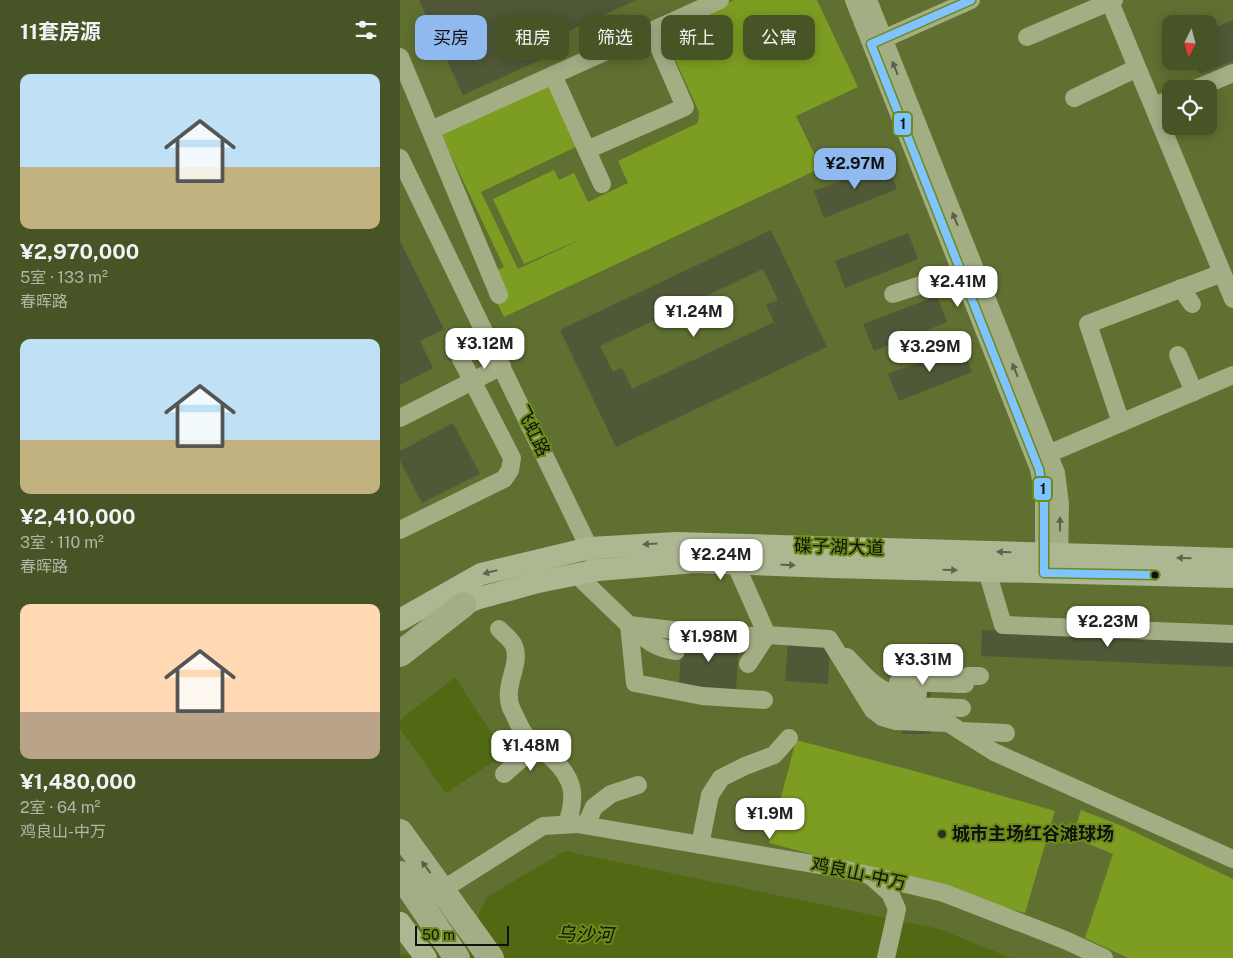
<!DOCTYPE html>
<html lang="zh">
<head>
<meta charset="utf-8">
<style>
	body { margin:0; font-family:"Public Sans","Noto Sans SC",sans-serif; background:#4e5a2d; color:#f1f3f6; height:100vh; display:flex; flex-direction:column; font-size:19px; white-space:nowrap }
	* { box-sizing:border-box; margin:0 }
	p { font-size:16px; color:#b0b7a7 }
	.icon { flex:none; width:28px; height:28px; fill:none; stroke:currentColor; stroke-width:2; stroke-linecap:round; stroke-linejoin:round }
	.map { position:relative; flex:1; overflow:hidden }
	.side { display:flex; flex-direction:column; background:#475425; width:400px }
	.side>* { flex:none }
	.hud { position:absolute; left:15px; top:15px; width:475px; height:45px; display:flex; gap:10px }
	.needle { width:32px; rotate:186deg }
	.controls { position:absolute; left:762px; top:15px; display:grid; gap:10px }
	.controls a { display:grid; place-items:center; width:55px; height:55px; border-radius:10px; background:#475425; box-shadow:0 2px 12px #0003; font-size:25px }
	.scale { position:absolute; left:15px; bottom:12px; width:94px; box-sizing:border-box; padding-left:5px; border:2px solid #111; border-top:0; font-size:14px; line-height:18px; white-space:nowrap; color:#111; -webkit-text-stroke:4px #6b8a17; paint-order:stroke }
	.price { position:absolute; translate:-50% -42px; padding:0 11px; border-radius:10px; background:#fff; color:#222; font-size:16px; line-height:32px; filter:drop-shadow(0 1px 2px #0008) }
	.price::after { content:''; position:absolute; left:50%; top:30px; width:15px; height:11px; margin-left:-8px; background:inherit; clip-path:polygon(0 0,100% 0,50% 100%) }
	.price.current { background:#90b9f0; color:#111 }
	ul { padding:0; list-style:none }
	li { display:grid; align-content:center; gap:10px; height:265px; padding:0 20px }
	li span { display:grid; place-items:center; height:155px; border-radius:10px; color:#555 }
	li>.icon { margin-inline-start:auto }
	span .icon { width:90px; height:90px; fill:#fffc; stroke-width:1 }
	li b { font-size:21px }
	h2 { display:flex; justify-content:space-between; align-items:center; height:60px; padding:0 20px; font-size:21px }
	.tag { padding:0 18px; border-radius:10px; background:#475425; box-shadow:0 2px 12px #0003; font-size:18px; line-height:45px }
	.tag.current { background:#90b9f0; color:#111 }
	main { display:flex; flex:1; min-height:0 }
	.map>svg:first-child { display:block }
	.green { fill:#7c9d22 }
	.water { fill:#506912 }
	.building { fill:#4f5837; fill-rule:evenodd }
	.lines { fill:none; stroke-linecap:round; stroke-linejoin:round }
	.minor { stroke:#a3ae85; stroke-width:18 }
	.major { stroke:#adb792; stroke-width:22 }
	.highway { stroke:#a3ad86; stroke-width:26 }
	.bus-1-casing { stroke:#6b8a17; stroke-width:11 }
	.bus-1 { stroke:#80c4ff; stroke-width:8 }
	.oneway { fill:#5a604b }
	.oneway2 { fill:#5f6452 }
	.oneway3 { fill:#5a5f4c }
	.bus-dot { fill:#111; stroke:#6b8a17; stroke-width:2 }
	.poi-dot { fill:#2c321c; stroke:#6b8a17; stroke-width:2 }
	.labels { text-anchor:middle; stroke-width:4; stroke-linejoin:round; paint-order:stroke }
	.street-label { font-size:18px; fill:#111; stroke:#6b8a17 }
	.poi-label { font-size:18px; font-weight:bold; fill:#111; stroke:#6b8a17; text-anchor:start }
	.water-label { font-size:19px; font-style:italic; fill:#111; stroke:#6b8a17 }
	.line-badge { stroke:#6b8a17; stroke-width:2 }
	.pale-badge-label { font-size:14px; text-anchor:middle; font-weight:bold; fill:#111 }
</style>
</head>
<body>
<main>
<section class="side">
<h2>11套房源<svg class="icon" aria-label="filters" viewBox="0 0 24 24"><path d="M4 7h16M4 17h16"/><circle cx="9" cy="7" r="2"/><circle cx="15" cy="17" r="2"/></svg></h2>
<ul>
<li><span style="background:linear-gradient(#bfe0f5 60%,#c2b280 0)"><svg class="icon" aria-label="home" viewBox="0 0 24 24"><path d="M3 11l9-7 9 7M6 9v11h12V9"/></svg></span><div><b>¥2,970,000</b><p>5室 · 133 m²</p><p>春晖路</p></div></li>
<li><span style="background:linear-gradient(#bfe0f5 65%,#c2b280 0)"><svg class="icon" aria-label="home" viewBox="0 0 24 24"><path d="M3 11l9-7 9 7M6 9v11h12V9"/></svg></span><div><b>¥2,410,000</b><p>3室 · 110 m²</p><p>春晖路</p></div></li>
<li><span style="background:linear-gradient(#ffd9b3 70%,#b9a48a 0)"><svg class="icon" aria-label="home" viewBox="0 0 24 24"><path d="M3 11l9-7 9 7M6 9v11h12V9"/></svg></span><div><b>¥1,480,000</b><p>2室 · 64 m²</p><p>鸡良山-中万</p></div></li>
</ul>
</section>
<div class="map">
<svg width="833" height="958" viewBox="0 0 833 958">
	<rect width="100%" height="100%" fill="#5f7031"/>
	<g class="green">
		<path d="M 334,0 L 417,0 L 458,87 L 396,116 L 421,168 L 104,317 L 84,276 L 104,267 L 39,130 L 146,80 L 178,146 L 81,192 L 118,269 L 186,237 L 124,264 L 93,199 L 154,170 L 159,180 L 174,173 L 188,202 L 228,183 L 218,161 L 298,123 L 299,112 L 263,33 Z"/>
		<path d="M 396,740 L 522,773 L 655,811 L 625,913 L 494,876 L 369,843 Z"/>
		<path d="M 681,810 L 722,826 L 833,879 L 833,958 L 728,958 L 685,938 L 713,854 L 672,837 Z"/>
	</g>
	<g class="water">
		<path d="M 55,677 L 105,754 L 46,793 L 0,729 L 0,720 Z"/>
		<path d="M 165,851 L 539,929 L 611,958 L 0,958 L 0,955 L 34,950 L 76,920 L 87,897 Z"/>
	</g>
	<g class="building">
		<path d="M 19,0 L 236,0 L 134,47 L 140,60 L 63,95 Z"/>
		<path d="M 833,20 L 833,61 L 800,74 L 795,61 L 809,61 L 809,30 Z"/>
		<path d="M 487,163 L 497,189 L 424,218 L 414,191 Z"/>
		<path d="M 371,230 L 427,347 L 216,447 L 160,330 ZM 363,269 L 378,300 L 366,305 L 374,322 L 232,389 L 222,368 L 213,372 L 200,346 Z"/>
		<path d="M 508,233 L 518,259 L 445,288 L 435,261 Z"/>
		<path d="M 0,241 L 44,329 L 20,341 L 33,368 L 0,385 Z"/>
		<path d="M 537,296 L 547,322 L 474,351 L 463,324 Z"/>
		<path d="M 562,346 L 572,372 L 499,401 L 488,374 Z"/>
		<path d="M 53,423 L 80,474 L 22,503 L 0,461 L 0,451 Z"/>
		<path d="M 582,630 L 833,640 L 833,667 L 581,656 Z"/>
		<path d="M 282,637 L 339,641 L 336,689 L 279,685 Z"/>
		<path d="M 388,643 L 430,646 L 428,684 L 385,681 Z"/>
		<path d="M 529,643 L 556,643 L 556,669 L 539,668 L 530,677 L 531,734 L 502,734 L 502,670 Z"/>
	</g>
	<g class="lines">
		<g class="minor">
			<path d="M 454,0 L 639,469 L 644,497 L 644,566"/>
			<path d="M 468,0 L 656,473 L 660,504 L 659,565"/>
			<path d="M 710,2 L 833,299"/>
			<path d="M 627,37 L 714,0"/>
			<path d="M 472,44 L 571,0"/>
			<path d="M 0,57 L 99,295"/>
			<path d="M 153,75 L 202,184"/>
			<path d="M 795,89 L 833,73"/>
			<path d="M 674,98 L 737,68"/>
			<path d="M 754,106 L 771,99"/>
			<path d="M 31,130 L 320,0"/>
			<path d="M 187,150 L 285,107 L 252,31"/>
			<path d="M 0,158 L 195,560"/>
			<path d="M 781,288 L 792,304"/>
			<path d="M 493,294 L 561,272"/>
			<path d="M 778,355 L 794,392"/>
			<path d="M 0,418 L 102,366"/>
			<path d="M 721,423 L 688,324 L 822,273"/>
			<path d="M 648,454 L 833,375"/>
			<path d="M 0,530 L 104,479 L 110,470 L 112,458 L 61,359"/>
			<path d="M 335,563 L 367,635 L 429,639 L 473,710 L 482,717 L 496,721 L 548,723 L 594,752 L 833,859"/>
			<path d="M 587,571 L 603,625 L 833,634"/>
			<path d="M 176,574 L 229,625 L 299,633 L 349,636 L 367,635 L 348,664"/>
			<path d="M 229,625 L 235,683 L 302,696 L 364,700"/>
			<path d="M 229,625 C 245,639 254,648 276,651"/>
			<path d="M 99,629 C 104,634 112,640 114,646 C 122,665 101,687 112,710 C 117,719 121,732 129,740 C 136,747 145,752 153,759 C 175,780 176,797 167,824"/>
			<path d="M 447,657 C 458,668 471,685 486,691 C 496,695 508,694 518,694"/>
			<path d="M 498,682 L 565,684"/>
			<path d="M 557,684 L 568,676 L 580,676"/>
			<path d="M 468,686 L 481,701 L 489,705 L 562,708"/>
			<path d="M 562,731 L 606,733"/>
			<path d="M 104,774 L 136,746"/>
			<path d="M 186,825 L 194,807 L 211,794 L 238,785"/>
			<path d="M 300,845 L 310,795 L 321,778 L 345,766 L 374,755 L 389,738"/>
			<path d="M 472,877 L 490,893 L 497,909 L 486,958"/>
			<path d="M 42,890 L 143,826 L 177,824 L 443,869 L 544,893 L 665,940 L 704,958"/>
		</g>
		<g class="major">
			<path d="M 47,612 L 76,599 L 138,582 L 198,570 L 295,562 L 431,567 L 833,577"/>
			<path d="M 0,620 L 81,574 L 190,548 L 276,543 L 833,559"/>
			<path d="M 0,923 L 26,958"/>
		</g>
		<g class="highway">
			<path d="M 0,654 L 63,605"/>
			<path d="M 0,832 L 91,958"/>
			<path d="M 0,874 L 57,958"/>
		</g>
		<defs>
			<path id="bus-1" d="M 571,0 L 471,44 L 639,469 L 644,497 L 644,573 L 755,575"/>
		</defs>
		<use href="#bus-1" class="bus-1-casing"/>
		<use href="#bus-1" class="bus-1"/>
	</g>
	<defs><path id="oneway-solid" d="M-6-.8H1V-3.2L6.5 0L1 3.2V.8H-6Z" transform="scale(1.25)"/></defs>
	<g class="oneway">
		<use href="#oneway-solid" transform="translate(495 68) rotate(-112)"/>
		<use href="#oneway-solid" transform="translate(555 219) rotate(-112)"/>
		<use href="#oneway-solid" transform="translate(615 370) rotate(-112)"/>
		<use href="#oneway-solid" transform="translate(660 524) rotate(-89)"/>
	</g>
	<g class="oneway2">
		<use href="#oneway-solid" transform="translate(250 544) rotate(177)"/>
		<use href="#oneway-solid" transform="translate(604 552) rotate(-178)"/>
		<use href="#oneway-solid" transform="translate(784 558) rotate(-178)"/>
		<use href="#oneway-solid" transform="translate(388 565) rotate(2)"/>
		<use href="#oneway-solid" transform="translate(550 570) rotate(2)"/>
		<use href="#oneway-solid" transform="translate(90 572) rotate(166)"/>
	</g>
	<use class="oneway3" href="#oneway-solid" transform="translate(26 867) rotate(-126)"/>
	<circle class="bus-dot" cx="755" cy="575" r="4.5"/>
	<circle class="poi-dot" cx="542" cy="834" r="5"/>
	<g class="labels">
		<g class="street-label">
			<text transform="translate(133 431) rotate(64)" y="6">飞虹路</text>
			<text transform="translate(439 547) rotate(2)" y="6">碟子湖大道</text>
			<text transform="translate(459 874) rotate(12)" y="6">鸡良山-中万</text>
		</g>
		<g class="poi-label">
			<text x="552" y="840">城市主场红谷滩球场</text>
		</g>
		<g class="water-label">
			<text transform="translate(185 934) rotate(2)" y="7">乌沙河</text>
		</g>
	</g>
	<g class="line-badge">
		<rect x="493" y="112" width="19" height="24" rx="5" fill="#80c4ff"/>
		<rect x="633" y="477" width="19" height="24" rx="5" fill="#80c4ff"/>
	</g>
	<g class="pale-badge-label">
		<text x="503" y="129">1</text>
		<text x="643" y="494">1</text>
	</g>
</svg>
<div class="controls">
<a><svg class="needle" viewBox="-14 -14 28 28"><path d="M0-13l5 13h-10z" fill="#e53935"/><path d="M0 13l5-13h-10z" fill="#b0b7a7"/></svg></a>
<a><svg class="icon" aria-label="locate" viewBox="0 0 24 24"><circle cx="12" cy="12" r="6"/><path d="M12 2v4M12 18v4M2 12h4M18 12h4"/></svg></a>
</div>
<div class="scale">50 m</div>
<b class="price current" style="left:455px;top:190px">¥2.97M</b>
<b class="price" style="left:558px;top:308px">¥2.41M</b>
<b class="price" style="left:294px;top:338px">¥1.24M</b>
<b class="price" style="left:85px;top:370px">¥3.12M</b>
<b class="price" style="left:530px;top:373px">¥3.29M</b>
<b class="price" style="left:321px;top:581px">¥2.24M</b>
<b class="price" style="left:708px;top:648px">¥2.23M</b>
<b class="price" style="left:309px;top:663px">¥1.98M</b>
<b class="price" style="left:523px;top:686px">¥3.31M</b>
<b class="price" style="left:131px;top:772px">¥1.48M</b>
<b class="price" style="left:370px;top:840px">¥1.9M</b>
<div class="hud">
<a class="tag current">买房</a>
<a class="tag">租房</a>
<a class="tag">筛选</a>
<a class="tag">新上</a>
<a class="tag">公寓</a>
</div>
</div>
</main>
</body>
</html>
